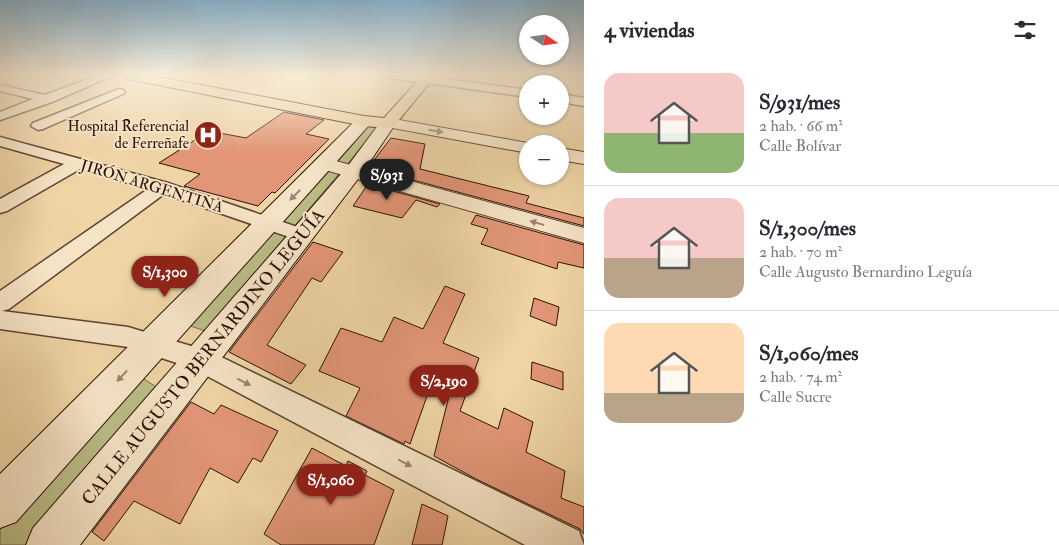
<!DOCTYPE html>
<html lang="es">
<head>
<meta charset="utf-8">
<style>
	body { margin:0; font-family:"IM FELL Double Pica",serif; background:#f2f2f3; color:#2b2b33; height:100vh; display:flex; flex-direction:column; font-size:19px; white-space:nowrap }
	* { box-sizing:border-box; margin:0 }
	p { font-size:16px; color:#7c7c81 }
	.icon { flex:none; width:28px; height:28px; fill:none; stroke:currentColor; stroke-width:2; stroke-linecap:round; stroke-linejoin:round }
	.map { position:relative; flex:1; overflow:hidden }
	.panel { display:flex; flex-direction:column; background:#fff; width:475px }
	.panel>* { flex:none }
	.needle { width:32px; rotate:103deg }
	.tools { position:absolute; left:519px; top:15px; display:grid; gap:10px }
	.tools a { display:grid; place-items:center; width:50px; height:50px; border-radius:50%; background:#fff; box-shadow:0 1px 4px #0004; font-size:25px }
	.price { position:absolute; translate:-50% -42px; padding:0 11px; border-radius:18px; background:#8f2418; color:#fff; font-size:16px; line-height:32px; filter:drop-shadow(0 1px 2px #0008) }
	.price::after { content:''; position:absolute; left:50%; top:30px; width:15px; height:11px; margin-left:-8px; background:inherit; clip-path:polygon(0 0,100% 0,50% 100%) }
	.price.current { background:#222; color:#fff }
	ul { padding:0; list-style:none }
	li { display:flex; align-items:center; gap:15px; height:125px; padding:0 20px }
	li+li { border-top:1px solid #e1e1e2 }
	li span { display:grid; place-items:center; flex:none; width:140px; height:100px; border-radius:15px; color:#555 }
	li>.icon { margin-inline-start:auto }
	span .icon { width:60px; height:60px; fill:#fffc; stroke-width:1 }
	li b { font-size:21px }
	h2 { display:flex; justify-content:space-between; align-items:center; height:60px; padding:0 20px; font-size:21px }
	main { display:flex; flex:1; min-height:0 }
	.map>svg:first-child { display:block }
	.green { fill:#babc86; stroke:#736848 }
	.building { fill:#e29677; stroke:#2c1309 }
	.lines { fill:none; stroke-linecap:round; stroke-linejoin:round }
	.minor-casing { stroke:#5d4330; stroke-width:3 }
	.tertiary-casing { stroke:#5d4330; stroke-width:2 }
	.secondary-casing { stroke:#2c1309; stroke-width:2 }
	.primary-casing { stroke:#2c1309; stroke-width:2 }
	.minor { fill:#f5e3c5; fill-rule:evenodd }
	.tertiary { fill:#f5e3c5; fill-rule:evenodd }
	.secondary { fill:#f5e3c5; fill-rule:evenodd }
	.primary { fill:#efd4a6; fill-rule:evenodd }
	.oneway { fill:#9b8570 }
	.labels { text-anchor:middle; stroke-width:4; stroke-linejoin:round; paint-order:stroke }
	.far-poi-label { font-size:15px; fill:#2c1309; stroke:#f5e3c5; text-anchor:end }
	.far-street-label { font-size:15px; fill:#2c1309; stroke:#f5e3c5 }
	.street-label { font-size:18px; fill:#2c1309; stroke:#f5e3c5 }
</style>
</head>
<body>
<main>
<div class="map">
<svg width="584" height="545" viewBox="0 0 584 545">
	<rect width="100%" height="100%" fill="#efd4a6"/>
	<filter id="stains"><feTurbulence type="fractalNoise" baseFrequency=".004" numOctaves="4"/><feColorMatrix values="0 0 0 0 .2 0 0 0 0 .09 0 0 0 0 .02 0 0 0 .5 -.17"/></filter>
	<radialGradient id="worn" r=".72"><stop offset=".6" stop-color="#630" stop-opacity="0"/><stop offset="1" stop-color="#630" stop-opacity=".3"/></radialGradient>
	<g class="green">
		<path d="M 367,126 L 378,128 L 205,331 L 185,324 L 301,202 Z"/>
		<path d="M 142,378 L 158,388 L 25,545 L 0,545 L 0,530 Z"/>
	</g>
	<g class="building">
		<path d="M 284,112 L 324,120 L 306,134 L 329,139 L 275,193 L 272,192 L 258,206 L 184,186 L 200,174 L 159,163 L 209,131 L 246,138 Z"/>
		<path d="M 391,138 L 425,144 L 420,169 L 529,196 L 526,203 L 584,218 L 584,226 L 372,169 L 376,165 L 371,164 Z"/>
		<path d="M 368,184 L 440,204 L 437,207 L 416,200 L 402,218 L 353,206 Z"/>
		<path d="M 476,215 L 584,245 L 584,268 L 558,262 L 557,269 L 481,244 L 488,229 L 471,224 Z"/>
		<path d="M 313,242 L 343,252 L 321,282 L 312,278 L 267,345 L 306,365 L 291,384 L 229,352 Z"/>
		<path d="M 445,286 L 465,294 L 443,343 L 479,358 L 460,411 L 498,429 L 504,408 L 533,422 L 526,452 L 565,471 L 561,498 L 584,507 L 584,534 L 580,529 L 476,479 L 434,456 L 451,388 L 432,382 L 410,444 L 405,441 L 404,444 L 346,416 L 360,388 L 319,371 L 341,328 L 382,342 L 394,317 L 423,329 Z"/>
		<path d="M 534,298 L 559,307 L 556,326 L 530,316 Z"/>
		<path d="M 532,362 L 563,372 L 563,390 L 531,379 Z"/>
		<path d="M 191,402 L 214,414 L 221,405 L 278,431 L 261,462 L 253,458 L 238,483 L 210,468 L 180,524 L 134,501 L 104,541 L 92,532 Z"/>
		<path d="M 312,448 L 346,466 L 348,461 L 367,471 L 365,475 L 394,490 L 374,545 L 281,545 L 264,534 Z"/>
		<path d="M 422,504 L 448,516 L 442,545 L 412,545 Z"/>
	</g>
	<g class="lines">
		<defs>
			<g id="minor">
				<path d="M 99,75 L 114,75 L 52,102 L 0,120 L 0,112 L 33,99 L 0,91 L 0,85 L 45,95 Z"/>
				<path d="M 385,75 L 415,75 L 528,90 L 528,97 L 390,78 Z"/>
				<path d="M 119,89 L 123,90 L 125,92 L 123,94 L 43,129 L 38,130 L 31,126 L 33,123 Z"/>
				<path d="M 560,94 L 584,98 L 584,106 L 560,102 Z"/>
				<path d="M 0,137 L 168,183 L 309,231 L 312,235 L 309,239 L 302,241 L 295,239 L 164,194 L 9,309 L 2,311 L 128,327 L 211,352 L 579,531 L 584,545 L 525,545 L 192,368 L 128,347 L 0,329 L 0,291 L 148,189 L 80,169 L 7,211 L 0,213 L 0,199 L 64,164 L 0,146 Z"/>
			</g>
			<g id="tertiary">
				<path d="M 388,118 L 528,143 L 533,144 L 528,144 L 528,153 L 382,126 L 380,123 L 382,120 Z"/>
				<path d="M 560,148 L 584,152 L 584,164 L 560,160 Z"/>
				<path d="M 325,158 L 584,228 L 584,243 L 318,168 L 315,164 L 318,160 Z"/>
			</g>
			<g id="secondary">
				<path d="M 364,116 L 370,118 L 372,121 L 370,124 L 16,522 L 0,528 L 0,474 L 358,118 Z"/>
				<path d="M 388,118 L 394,120 L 396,123 L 361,175 L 80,545 L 26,545 L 33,528 L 347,167 L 382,120 Z"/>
			</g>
			<path id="primary" d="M 122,75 L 149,75 L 364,116 L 384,118 L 423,75 L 436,75 L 394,126 L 388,128 L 364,126 L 128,79 Z"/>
		</defs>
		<use href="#minor" class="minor-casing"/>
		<use href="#tertiary" class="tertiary-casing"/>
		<use href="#secondary" class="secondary-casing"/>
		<use href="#primary" class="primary-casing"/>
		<use href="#minor" class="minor"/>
		<use href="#tertiary" class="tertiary"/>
		<use href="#secondary" class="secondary"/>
		<use href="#primary" class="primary"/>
	</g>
	<defs><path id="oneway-solid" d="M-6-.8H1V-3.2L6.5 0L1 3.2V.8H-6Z" transform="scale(1.25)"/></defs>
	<g class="oneway">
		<use href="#oneway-solid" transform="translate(436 131) rotate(10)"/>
		<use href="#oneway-solid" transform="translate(295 195) rotate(135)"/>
		<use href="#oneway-solid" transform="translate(537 223) rotate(-164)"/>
		<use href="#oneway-solid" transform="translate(122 376) rotate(133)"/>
		<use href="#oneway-solid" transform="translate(244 382) rotate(27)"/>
		<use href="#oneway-solid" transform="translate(405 463) rotate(27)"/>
	</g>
	<linearGradient id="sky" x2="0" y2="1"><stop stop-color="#89b5d2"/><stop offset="0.49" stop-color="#f8ecd7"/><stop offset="1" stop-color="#f8ecd7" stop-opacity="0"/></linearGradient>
	<rect width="584" height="152" fill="url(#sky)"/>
	<defs>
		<symbol id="hospital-disc" viewBox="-11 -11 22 22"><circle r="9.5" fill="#8f2418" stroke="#f5e3c5"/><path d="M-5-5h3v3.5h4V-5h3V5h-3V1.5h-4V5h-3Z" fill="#fff"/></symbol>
	</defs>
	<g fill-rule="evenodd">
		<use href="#hospital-disc" x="192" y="119" width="32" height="32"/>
	</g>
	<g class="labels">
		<g class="far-poi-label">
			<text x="189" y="131">Hospital Referencial<tspan x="189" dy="17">de Ferreñafe</tspan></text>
		</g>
		<g class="far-street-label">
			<text transform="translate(152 186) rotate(17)" y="5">JIRÓN ARGENTINA</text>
		</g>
		<g class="street-label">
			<text transform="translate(203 357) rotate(-51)" y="6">CALLE AUGUSTO BERNARDINO LEGUÍA</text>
		</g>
	</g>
	<rect width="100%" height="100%" filter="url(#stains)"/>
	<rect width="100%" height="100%" fill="url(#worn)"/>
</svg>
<div class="tools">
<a><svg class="needle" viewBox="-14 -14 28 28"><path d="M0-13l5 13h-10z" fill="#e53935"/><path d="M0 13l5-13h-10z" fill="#7c7c81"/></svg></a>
<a>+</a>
<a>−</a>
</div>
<b class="price current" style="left:387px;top:201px">S/931</b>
<b class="price" style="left:165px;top:298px">S/1,300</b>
<b class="price" style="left:444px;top:407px">S/2,190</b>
<b class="price" style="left:331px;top:506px">S/1,060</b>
</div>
<section class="panel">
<h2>4 viviendas<svg class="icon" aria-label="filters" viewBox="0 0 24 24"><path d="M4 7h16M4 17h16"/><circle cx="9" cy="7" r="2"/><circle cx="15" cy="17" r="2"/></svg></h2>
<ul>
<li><span style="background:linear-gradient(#f6c9c9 60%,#8fb573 0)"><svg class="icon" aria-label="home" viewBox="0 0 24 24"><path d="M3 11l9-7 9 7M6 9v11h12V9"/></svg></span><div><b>S/931/mes</b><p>2 hab. · 66 m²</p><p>Calle Bolívar</p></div></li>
<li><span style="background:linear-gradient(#f6c9c9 60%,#b9a48a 0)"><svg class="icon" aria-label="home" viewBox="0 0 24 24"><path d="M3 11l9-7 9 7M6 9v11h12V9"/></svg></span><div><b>S/1,300/mes</b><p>2 hab. · 70 m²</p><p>Calle Augusto Bernardino Leguía</p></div></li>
<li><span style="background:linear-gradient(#ffd9b3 70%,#b9a48a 0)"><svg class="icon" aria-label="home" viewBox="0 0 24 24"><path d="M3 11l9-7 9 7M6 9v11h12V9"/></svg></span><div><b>S/1,060/mes</b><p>2 hab. · 74 m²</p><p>Calle Sucre</p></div></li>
</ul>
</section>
</main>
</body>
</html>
